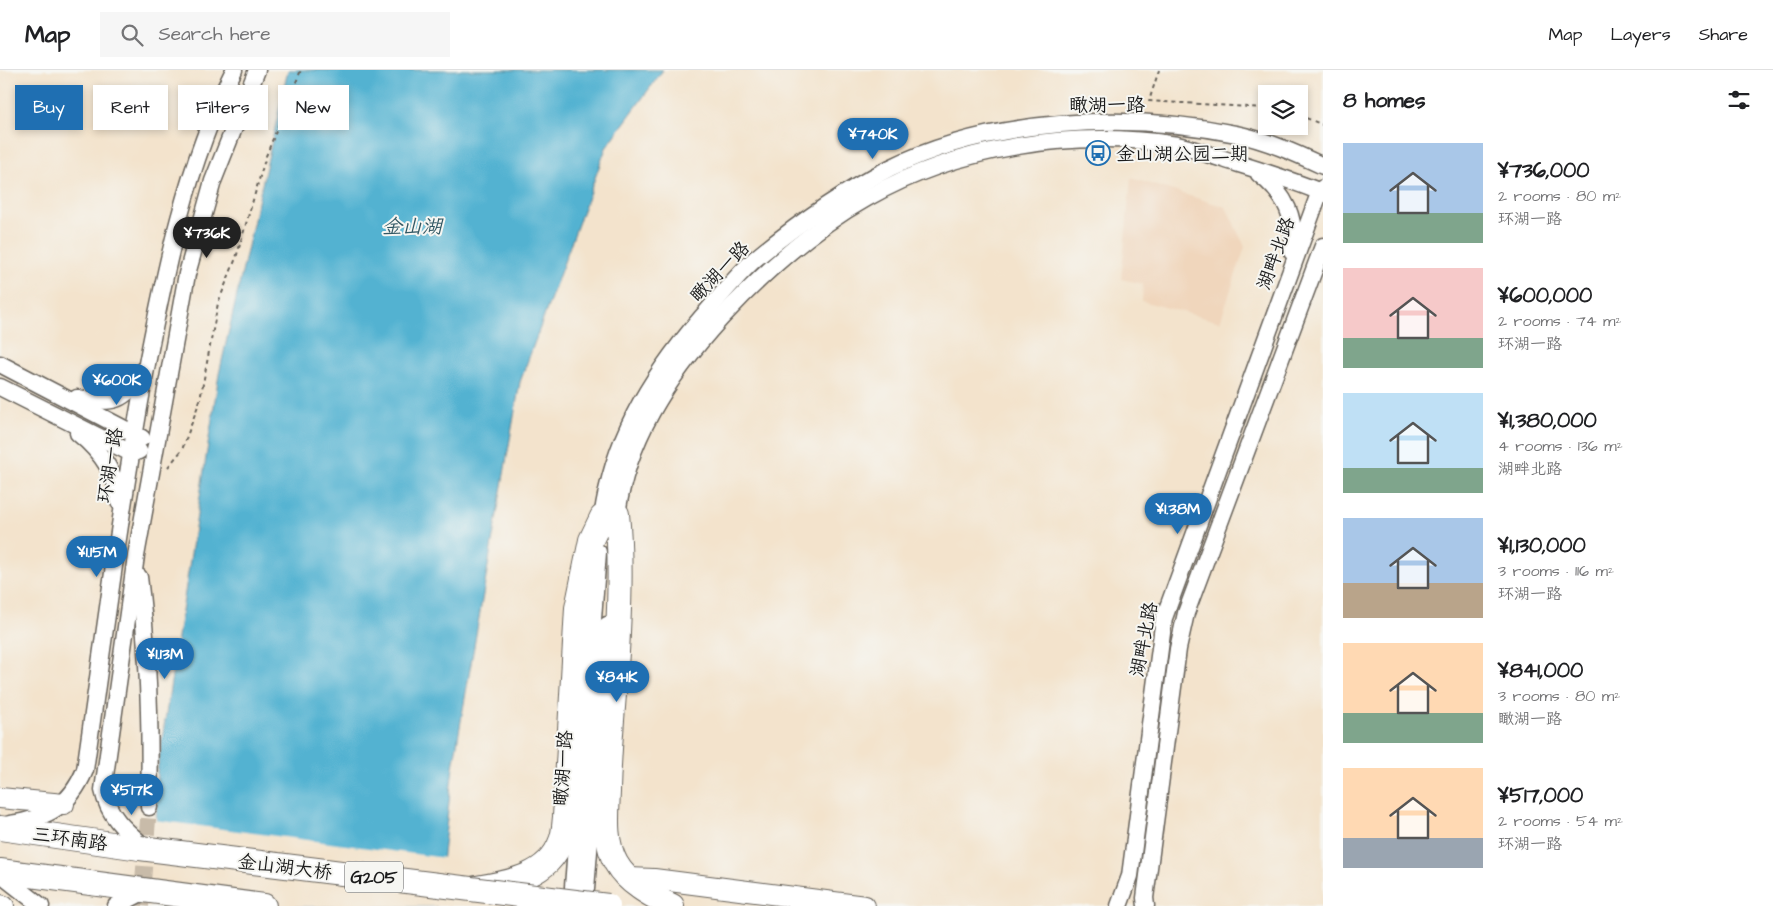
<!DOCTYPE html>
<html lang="en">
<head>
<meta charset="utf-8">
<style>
	body { margin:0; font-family:"Architects Daughter","LXGW WenKai TC",sans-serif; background:#f6f6f6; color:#202124; height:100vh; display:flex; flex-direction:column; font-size:19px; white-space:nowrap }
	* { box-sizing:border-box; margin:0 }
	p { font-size:16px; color:#757577 }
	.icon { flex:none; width:28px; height:28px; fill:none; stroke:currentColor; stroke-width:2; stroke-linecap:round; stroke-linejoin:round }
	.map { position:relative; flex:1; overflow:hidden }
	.panel { display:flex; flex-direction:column; background:#fff; width:450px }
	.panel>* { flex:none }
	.guide { position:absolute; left:15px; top:15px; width:475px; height:45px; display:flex; gap:10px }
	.tools { position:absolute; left:1258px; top:15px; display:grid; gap:10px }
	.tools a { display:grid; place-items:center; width:50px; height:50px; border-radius:0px; background:#fff; box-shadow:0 2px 8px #0003; font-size:25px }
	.price { position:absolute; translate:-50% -42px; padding:0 11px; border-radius:18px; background:#1f6fb2; color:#fff; font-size:16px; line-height:32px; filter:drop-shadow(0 1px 2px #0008) }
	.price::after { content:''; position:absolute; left:50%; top:30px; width:15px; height:11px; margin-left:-8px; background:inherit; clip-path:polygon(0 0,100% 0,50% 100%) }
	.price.current { background:#222; color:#fff }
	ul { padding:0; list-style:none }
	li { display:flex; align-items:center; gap:15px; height:125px; padding:0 20px }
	li span { display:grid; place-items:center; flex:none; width:140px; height:100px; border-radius:0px; color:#555 }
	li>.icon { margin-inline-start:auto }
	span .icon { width:60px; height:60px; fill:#fffc; stroke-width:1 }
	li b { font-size:21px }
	h2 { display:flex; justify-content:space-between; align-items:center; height:60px; padding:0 20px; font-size:21px }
	.chip { padding:0 18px; border-radius:0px; background:#fff; box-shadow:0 2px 8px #0003; font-size:18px; line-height:45px }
	.chip.current { background:#1f6fb2; color:#fff }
	header { display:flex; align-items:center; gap:30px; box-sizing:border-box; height:70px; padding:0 25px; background:#fff; border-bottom:1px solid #e0e0e0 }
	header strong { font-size:24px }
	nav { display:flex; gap:28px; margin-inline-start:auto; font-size:18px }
	.search { width:350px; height:45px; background:#f6f6f6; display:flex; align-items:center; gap:12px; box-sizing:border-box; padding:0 18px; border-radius:0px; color:#757577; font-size:19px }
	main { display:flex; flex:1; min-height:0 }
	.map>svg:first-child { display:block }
	.built { fill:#f0d6bc }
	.water { fill:#52b2d1; stroke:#376776 }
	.pier { fill:#f3e3cc }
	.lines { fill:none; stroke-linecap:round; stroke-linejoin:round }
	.minor-tunnel { stroke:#c8bba9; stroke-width:16; stroke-dasharray:16 8; stroke-linecap:butt }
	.minor-casing { stroke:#67625a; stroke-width:19 }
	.major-casing { stroke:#67625a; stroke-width:22 }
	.highway-casing { stroke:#67625a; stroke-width:26 }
	.path { stroke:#67625a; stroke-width:2; stroke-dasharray:4 4; stroke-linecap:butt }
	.minor { stroke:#fff; stroke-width:16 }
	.major { stroke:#fff; stroke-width:20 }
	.highway { stroke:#fff; stroke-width:24 }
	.highway-bridge-casing { stroke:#67625a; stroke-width:26; stroke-linecap:butt }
	.highway-bridge { stroke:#fff; stroke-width:24 }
	.labels { text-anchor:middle; stroke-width:4; stroke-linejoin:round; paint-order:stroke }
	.shield { fill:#f6f6f2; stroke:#5d5d5c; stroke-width:1 }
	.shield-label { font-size:18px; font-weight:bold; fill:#1c1c1c }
	.street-label { font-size:19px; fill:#1c1c1c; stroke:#f6f6f2 }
	.poi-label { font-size:19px; fill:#1c1c1c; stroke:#f6f6f2; text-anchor:start }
	.water-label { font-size:20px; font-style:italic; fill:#325864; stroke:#f6f6f2 }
</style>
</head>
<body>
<header>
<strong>Map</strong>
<div class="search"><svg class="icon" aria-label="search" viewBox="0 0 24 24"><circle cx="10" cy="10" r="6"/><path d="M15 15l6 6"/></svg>Search here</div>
<nav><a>Map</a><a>Layers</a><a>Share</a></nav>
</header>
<main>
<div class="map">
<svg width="1323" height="836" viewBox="0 0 1323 836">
	<rect width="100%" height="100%" fill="#f6f6f2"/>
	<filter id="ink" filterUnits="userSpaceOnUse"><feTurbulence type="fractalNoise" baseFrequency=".02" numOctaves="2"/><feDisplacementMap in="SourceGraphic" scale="10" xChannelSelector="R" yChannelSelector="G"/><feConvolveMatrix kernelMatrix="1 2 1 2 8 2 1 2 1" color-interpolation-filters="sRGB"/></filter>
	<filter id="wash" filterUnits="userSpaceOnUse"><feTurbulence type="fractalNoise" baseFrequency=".0096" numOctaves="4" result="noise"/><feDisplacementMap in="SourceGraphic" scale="20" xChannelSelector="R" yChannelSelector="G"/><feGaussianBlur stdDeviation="1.12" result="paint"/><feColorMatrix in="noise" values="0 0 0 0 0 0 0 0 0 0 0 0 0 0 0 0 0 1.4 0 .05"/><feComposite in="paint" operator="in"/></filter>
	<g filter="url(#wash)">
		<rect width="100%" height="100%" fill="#f3e3cc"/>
		<path class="built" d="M 1131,108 L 1226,137 L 1245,177 L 1220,252 L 1142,231 L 1143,214 L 1121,209 Z"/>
		<path class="water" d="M 288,0 L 663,0 L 606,78 L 520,312 L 453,697 L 437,836 L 155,836 L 157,702 L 219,304 Z"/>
		<path class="pier" d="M 154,750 L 445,788 L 439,836 L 153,836 Z"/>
	</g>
	<g filter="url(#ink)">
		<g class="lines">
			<path class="minor-tunnel" d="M 141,836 L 149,737"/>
			<defs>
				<g id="minor">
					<path d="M 1259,104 C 1286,125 1297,148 1292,182"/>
					<path d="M 0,294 L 142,368"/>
					<path d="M 0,317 L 131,383 L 139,381"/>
					<path d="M 77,328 C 112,334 126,333 143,300"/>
					<path d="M 78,363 C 99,380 117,403 119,432"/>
					<path d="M 616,453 C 624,373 668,306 721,248 C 763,203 813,158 867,128 C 958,76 1074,59 1177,75 C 1192,78 1206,84 1220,88 C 1255,99 1290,109 1323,123"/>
					<path d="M 601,457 C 610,373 648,310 702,247 C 719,228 736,206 755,189 C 796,155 843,122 890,98 C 991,48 1127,42 1236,64 C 1266,70 1295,83 1323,96"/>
					<path d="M 139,507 C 149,585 151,658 149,737"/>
					<path d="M 10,754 C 48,748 70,736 85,700 C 104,568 121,435 145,304 C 165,200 186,95 234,0"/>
					<path d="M 147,779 C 126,761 109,748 103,720 L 136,486 L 187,204 L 213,111 L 257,0"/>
					<path d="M 0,804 L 41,836"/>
					<path d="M 573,817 L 598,482"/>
					<path d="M 586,819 L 607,555"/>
					<path d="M 116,836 L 145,821"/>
					<path d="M 1119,836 L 1130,806 L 1164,548 L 1320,121 L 1323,118"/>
					<path d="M 1146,836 L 1145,828 L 1178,579 L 1186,543 L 1323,176"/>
				</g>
				<g id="major">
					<path d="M 0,728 L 64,734"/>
					<path d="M 629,808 L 654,809 L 865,836"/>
					<path d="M 0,835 L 4,836"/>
				</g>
				<g id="highway">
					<path d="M 617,444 C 621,483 620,523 618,562 C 616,615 609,668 608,722 C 607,745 604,771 616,793 C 627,813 652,826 672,836"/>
					<path d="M 0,758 L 140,778"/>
					<path d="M 0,801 L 264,836"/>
					<path d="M 476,818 C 509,813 549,806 561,771 C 564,764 564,755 565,747 L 577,538 L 591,470 L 602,447"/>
				</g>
			</defs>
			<use href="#minor" class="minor-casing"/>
			<use href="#major" class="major-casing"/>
			<use href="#highway" class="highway-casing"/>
			<g class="path">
				<path d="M 1159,0 L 1149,31 L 1266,38"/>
				<path d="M 1299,45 L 1323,55"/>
				<path d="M 168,397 L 182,380 L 200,330 L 218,233 L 236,188 L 266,86 L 301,0"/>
			</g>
			<use href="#minor" class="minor"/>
			<use href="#major" class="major"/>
			<use href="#highway" class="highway"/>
			<defs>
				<path id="highway-bridge" d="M 140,778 L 608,836"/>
			</defs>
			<use href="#highway-bridge" class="highway-bridge-casing"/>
			<use href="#highway-bridge" class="highway-bridge"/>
		</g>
	</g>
	<defs>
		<symbol id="bus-ring" viewBox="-11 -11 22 22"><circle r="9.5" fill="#f6f6f2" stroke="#1f6fb2" stroke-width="1.5"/><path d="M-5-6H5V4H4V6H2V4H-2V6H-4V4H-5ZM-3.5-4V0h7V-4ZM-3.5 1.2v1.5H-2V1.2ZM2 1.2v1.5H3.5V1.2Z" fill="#1f6fb2"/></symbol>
	</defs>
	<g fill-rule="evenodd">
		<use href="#bus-ring" x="1084" y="69" width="28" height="28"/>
	</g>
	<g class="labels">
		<rect class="shield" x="345" y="791.5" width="58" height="31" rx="4"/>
		<g class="shield-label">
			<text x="374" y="813">G205</text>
		</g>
		<g class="street-label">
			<text x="1107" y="41">瞰湖一路</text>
			<text transform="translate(1275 183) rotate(-70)" y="7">湖畔北路</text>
			<text transform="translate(719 201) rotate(-46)" y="7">瞰湖一路</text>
			<text transform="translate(109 395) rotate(-81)" y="7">环湖一路</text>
			<text transform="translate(1143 569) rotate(-79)" y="7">湖畔北路</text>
			<text transform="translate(562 698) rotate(-86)" y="7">瞰湖一路</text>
			<text transform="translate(70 768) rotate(8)" y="7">三环南路</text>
			<text transform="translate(285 796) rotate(7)" y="7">金山湖大桥</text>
		</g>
		<g class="poi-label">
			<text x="1116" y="90">金山湖公园二期</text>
		</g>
		<g class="water-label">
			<text x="412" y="163">金山湖</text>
		</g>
	</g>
</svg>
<div class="tools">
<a><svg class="icon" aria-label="layers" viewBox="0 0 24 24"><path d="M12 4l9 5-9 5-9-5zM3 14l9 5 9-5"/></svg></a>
</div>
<b class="price" style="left:873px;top:90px">¥740K</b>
<b class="price current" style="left:207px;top:189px">¥736K</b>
<b class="price" style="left:117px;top:336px">¥600K</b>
<b class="price" style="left:1178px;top:465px">¥1.38M</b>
<b class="price" style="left:97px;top:508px">¥1.15M</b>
<b class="price" style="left:165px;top:610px">¥1.13M</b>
<b class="price" style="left:617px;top:633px">¥841K</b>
<b class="price" style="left:132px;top:746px">¥517K</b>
<div class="guide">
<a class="chip current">Buy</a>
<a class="chip">Rent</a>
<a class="chip">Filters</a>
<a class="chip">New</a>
</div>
</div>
<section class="panel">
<h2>8 homes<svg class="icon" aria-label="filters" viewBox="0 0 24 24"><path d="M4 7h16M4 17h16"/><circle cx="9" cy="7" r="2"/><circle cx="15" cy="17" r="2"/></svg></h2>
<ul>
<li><span style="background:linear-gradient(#a9c7e8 70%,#7fa58c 0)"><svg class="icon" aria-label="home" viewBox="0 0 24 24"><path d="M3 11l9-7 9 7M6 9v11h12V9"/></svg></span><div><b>¥736,000</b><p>2 rooms · 80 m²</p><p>环湖一路</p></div></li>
<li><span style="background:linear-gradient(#f6c9c9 70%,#7fa58c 0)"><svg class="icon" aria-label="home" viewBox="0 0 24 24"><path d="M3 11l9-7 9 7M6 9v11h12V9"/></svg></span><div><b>¥600,000</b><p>2 rooms · 74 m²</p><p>环湖一路</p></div></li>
<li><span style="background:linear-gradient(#bfe0f5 75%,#7fa58c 0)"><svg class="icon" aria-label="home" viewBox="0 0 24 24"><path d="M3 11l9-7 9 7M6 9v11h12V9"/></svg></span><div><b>¥1,380,000</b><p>4 rooms · 136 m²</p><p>湖畔北路</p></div></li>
<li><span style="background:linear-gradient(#a9c7e8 65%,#b9a48a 0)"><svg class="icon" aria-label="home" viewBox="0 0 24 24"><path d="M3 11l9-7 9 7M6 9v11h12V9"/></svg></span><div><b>¥1,130,000</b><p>3 rooms · 116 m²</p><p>环湖一路</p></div></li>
<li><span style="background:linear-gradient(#ffd9b3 70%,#7fa58c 0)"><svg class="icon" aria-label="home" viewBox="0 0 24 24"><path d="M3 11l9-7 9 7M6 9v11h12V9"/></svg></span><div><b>¥841,000</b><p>3 rooms · 80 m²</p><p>瞰湖一路</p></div></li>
<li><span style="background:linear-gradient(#ffd9b3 70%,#9aa5b1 0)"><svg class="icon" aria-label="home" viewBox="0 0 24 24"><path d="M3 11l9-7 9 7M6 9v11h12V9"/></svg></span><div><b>¥517,000</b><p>2 rooms · 54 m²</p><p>环湖一路</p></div></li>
</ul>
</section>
</main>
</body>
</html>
